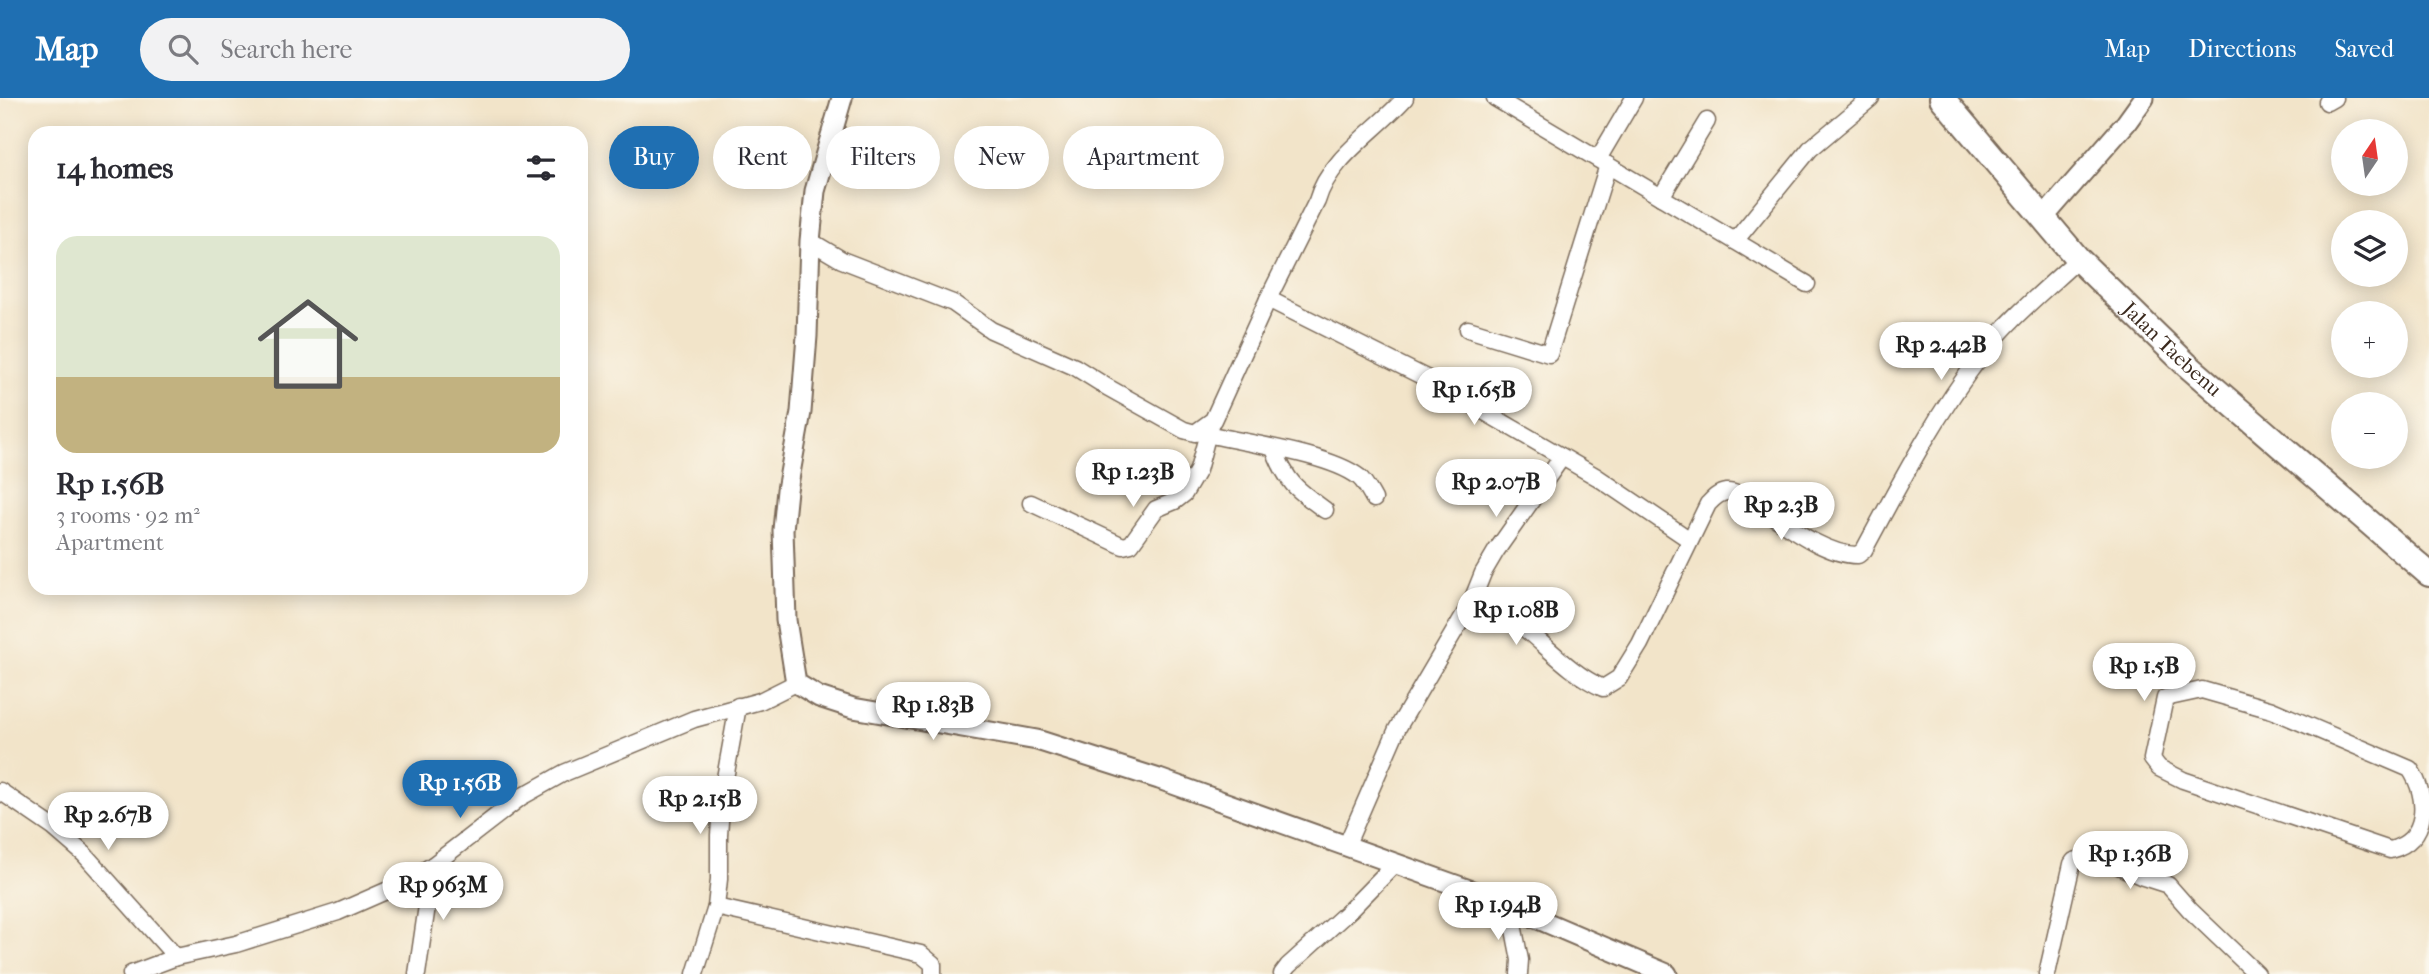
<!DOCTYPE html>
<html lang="en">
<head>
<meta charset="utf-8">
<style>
	body { margin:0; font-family:"IM FELL French Canon",serif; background:#f2f2f3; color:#2b2b33; height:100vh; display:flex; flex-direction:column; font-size:26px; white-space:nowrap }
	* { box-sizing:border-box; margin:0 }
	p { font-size:23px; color:#7c7c81 }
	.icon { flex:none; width:38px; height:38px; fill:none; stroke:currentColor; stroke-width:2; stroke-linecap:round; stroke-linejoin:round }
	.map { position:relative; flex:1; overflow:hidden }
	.details { position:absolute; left:28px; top:28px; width:560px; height:469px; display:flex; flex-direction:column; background:#fff; border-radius:21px; box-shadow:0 4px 18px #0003 }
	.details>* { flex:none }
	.guide { position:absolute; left:609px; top:28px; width:665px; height:63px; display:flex; gap:14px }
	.needle { width:46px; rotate:13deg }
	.buttons { position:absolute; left:2331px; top:21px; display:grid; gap:14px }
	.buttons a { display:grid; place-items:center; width:77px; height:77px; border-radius:50%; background:#fff; box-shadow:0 4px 18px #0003; font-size:35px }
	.price { position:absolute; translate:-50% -60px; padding:0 16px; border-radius:24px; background:#fff; color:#222; font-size:23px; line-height:46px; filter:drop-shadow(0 2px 4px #0008) }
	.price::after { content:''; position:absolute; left:50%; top:42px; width:21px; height:16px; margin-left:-10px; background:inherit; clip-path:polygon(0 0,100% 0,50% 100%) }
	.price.on { background:#1f6fb2; color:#fff }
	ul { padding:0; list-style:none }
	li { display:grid; align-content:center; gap:14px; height:371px; padding:0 28px }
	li+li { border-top:2px solid #e1e1e2 }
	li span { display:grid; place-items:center; height:217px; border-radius:21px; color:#555 }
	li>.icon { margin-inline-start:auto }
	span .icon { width:126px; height:126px; fill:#fffc; stroke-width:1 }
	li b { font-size:30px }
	h2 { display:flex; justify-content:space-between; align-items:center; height:84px; padding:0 28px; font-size:30px }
	.pill { padding:0 24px; border-radius:32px; background:#fff; box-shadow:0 4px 18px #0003; font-size:24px; line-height:63px }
	.pill.on { background:#1f6fb2; color:#fff }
	header { display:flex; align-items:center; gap:42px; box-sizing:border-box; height:98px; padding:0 35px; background:#1f6fb2; color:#fff }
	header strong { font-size:33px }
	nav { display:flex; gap:38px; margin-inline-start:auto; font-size:24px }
	.search { width:490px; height:63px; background:#f2f2f3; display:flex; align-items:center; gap:18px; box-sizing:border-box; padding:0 24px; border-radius:38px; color:#7c7c81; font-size:26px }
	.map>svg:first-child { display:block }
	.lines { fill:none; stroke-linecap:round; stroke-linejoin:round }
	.minor-casing { stroke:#7b6b5a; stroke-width:19 }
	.tertiary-casing { stroke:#7b6b5a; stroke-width:23 }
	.primary-casing { stroke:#7b6b5a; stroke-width:28 }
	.minor { stroke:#fff; stroke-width:16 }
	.tertiary { stroke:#fff; stroke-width:19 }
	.primary { stroke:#fff; stroke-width:24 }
	.labels { text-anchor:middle; stroke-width:6; stroke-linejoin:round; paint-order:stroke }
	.street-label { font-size:21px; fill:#3b2a1e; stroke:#fbf7ec }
</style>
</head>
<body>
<header>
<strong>Map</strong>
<div class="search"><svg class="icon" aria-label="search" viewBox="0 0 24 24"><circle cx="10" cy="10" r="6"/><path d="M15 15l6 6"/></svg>Search here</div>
<nav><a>Map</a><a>Directions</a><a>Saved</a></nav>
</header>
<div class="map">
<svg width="2429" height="876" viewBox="0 0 2429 876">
	<rect width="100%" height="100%" fill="#fbf7ec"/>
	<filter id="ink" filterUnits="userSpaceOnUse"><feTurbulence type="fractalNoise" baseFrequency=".0143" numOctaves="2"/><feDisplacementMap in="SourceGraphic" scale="14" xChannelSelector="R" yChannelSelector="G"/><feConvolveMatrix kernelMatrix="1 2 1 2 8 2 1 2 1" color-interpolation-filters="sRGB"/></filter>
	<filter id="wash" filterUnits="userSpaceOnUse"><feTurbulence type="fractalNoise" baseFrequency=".00686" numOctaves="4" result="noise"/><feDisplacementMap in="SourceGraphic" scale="28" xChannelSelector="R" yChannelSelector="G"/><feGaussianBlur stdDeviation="1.57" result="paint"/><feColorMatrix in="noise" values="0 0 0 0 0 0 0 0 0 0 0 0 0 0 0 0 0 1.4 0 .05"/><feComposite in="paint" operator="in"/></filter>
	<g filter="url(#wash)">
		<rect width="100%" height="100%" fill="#f2e4c9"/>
	</g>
	<g filter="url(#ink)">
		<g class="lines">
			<defs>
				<g id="minor">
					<path d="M 1495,0 L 1807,186"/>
					<path d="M 2327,4 L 2334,0"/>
					<path d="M 1598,61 L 1634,0"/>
					<path d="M 1661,99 L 1707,23"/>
					<path d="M 810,143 L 842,162 L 953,205 L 991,232 L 1075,269 L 1107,289 L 1184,332 L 1195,335 L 1213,322 L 1268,201 L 1317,103 C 1329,60 1377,32 1405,0"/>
					<path d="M 1735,143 L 1810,51 L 1871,0"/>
					<path d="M 1268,201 L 1428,281 L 1597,379 L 1690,442"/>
					<path d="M 1468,231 L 1549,256 L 1608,67"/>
					<path d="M 1207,336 C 1245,345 1330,356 1359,379 C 1365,384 1370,394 1374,401"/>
					<path d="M 1274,351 C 1287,385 1296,391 1325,412"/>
					<path d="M 1031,405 L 1123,448 L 1131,446 L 1156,411 L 1175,403 L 1184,396 L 1198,372 L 1210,327"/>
					<path d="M 1471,505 L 1483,475 L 1496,453 L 1562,359"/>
					<path d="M 2202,592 L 2272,612 L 2410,671 C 2429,699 2429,743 2390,752 L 2183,682 L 2159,670 L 2152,661 L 2165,600 Z"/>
					<path d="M 0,693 L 54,730 L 84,756 L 176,859"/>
					<path d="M 1347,746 L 1397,631 L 1471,505 L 1479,502 C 1527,520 1557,570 1603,590 L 1619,580 L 1640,546 L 1708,406 C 1713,401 1718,395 1726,394 C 1736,393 1747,402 1756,407 C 1783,424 1825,458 1858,457 L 1864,452 C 1900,385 1936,316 1983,255 C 2010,220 2046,191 2078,161"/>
					<path d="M 716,809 L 921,856 L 933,866 L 933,876"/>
					<path d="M 1510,811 L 1520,862 L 1519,876"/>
					<path d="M 131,876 L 176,859 L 236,846 L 338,814 L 402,786 L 433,767 L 521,699 L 564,675 L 694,621 L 760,603 L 796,585"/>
					<path d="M 417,876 L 433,767"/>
					<path d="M 695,876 L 716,809 L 719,781 L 719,737 L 722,697 L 738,608"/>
					<path d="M 1282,876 L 1288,868 L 1350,812 L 1395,766"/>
					<path d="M 2047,876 L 2072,766 L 2074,763 L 2092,758 L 2099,759 L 2143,779 L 2168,787 L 2190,812 L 2257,876"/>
				</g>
				<g id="tertiary">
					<path d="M 842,0 L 815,93 L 810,143 L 807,238 L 801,314 L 787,392 L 783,432 L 786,522 L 796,585 L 819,599 L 853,610 L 1037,642 L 1159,681 L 1475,794 L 1667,876"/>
					<path d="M 2044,119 L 2126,25 L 2144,0"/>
				</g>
				<g id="primary">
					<path id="s1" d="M 1942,0 L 2078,161 L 2187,267 L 2429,476"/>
				</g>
			</defs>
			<use href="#minor" class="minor-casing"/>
			<use href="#tertiary" class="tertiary-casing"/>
			<use href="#primary" class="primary-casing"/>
			<use href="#minor" class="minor"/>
			<use href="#tertiary" class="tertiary"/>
			<use href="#primary" class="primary"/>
		</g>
	</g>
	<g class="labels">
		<g class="street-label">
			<text dy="7" stroke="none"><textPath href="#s1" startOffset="341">Jalan Taebenu</textPath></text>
		</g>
	</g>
</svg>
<div class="buttons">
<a><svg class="needle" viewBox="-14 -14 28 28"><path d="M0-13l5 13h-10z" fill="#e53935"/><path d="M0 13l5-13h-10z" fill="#7c7c81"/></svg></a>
<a><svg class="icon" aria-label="layers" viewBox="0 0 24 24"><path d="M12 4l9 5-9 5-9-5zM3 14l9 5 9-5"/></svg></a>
<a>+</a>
<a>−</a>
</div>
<b class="price" style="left:1941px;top:284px">Rp 2.42B</b>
<b class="price" style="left:1474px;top:329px">Rp 1.65B</b>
<b class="price" style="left:1133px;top:411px">Rp 1.23B</b>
<b class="price" style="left:1496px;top:421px">Rp 2.07B</b>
<b class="price" style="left:1781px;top:444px">Rp 2.3B</b>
<b class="price" style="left:1516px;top:549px">Rp 1.08B</b>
<b class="price" style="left:2144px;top:605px">Rp 1.5B</b>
<b class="price" style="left:933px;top:644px">Rp 1.83B</b>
<b class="price on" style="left:460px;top:722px">Rp 1.56B</b>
<b class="price" style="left:700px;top:738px">Rp 2.15B</b>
<b class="price" style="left:108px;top:754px">Rp 2.67B</b>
<b class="price" style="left:2130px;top:793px">Rp 1.36B</b>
<b class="price" style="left:443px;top:824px">Rp 963M</b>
<b class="price" style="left:1498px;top:844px">Rp 1.94B</b>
<div class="guide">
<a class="pill on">Buy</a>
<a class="pill">Rent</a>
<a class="pill">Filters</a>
<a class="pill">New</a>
<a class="pill">Apartment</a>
</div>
<section class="details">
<h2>14 homes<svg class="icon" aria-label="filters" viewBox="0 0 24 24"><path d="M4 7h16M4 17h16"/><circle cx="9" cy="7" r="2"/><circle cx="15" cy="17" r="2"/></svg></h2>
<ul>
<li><span style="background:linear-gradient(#dfe7d0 65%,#c2b280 0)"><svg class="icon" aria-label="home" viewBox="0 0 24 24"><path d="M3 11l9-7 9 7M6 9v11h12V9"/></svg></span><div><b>Rp 1.56B</b><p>3 rooms · 92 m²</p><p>Apartment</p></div></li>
</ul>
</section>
</div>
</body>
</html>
